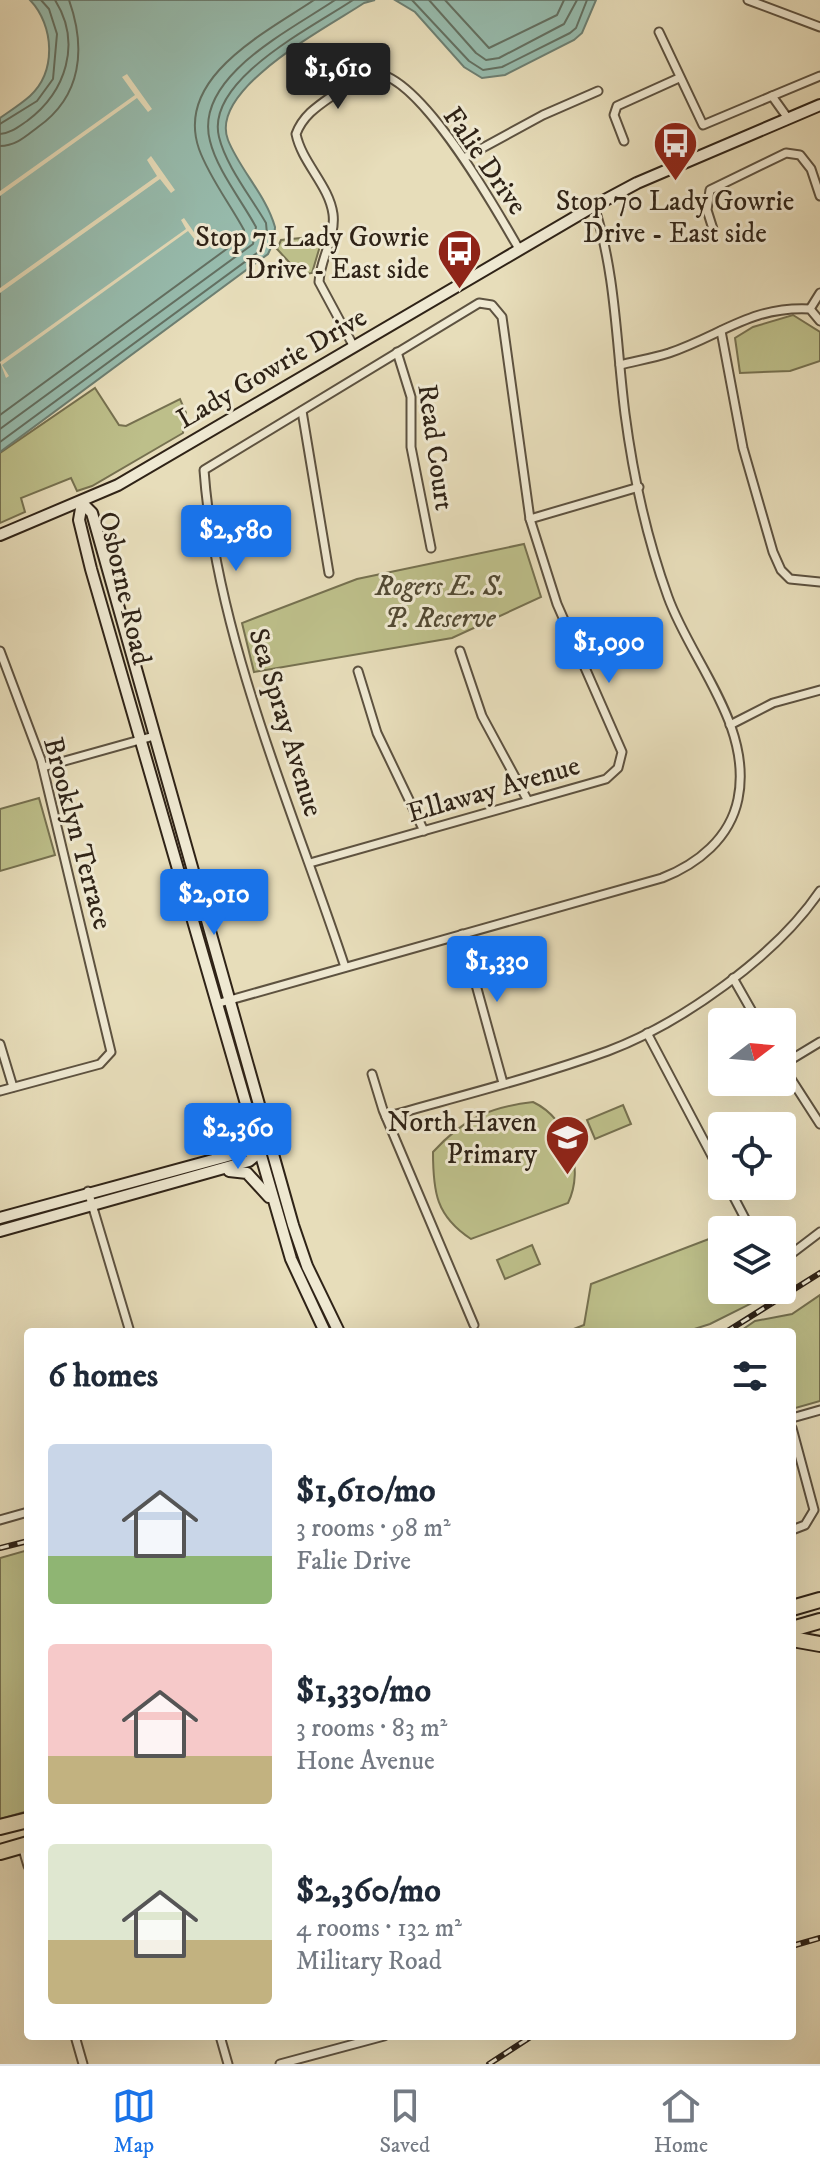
<!DOCTYPE html>
<html lang="en">
<head>
<meta charset="utf-8">
<style>
	body { margin:0; font-family:"IM FELL DW Pica",serif; background:#f6f6f7; color:#1f2937; height:100vh; display:flex; flex-direction:column; font-size:30px; white-space:nowrap }
	* { box-sizing:border-box; margin:0 }
	p { font-size:26px; color:#747a83 }
	.icon { flex:none; width:44px; height:44px; fill:none; stroke:currentColor; stroke-width:2; stroke-linecap:round; stroke-linejoin:round }
	.map { position:relative; flex:1; overflow:hidden }
	.side { position:absolute; left:24px; top:1328px; width:772px; height:712px; display:flex; flex-direction:column; background:#fff; border-radius:8px; box-shadow:0 8px 32px #0002 }
	.side>* { flex:none }
	.needle { width:52px; rotate:74deg }
	.tools { position:absolute; left:708px; top:1008px; display:grid; gap:16px }
	.tools a { display:grid; place-items:center; width:88px; height:88px; border-radius:8px; background:#fff; box-shadow:0 8px 32px #0002; font-size:40px }
	.price { position:absolute; translate:-50% -68px; padding:0 18px; border-radius:8px; background:#1a73e8; color:#fff; font-size:26px; line-height:52px; filter:drop-shadow(0 2px 4px #0008) }
	.price::after { content:''; position:absolute; left:50%; top:48px; width:24px; height:18px; margin-left:-12px; background:inherit; clip-path:polygon(0 0,100% 0,50% 100%) }
	.price.active { background:#222; color:#fff }
	ul { padding:0; list-style:none }
	li { display:flex; align-items:center; gap:24px; height:200px; padding:0 24px }
	li span { display:grid; place-items:center; flex:none; width:224px; height:160px; border-radius:8px; color:#555 }
	li>.icon { margin-inline-start:auto }
	span .icon { width:96px; height:96px; fill:#fffc; stroke-width:1 }
	li b { font-size:34px }
	h2 { display:flex; justify-content:space-between; align-items:center; height:96px; padding:0 24px; font-size:34px }
	.tabs { display:flex; justify-content:space-around; align-items:center; height:112px; border-top:2px solid #e0e1e3; background:#fff; font-size:22px; color:#747a83 }
	.tabs a { display:grid; justify-items:center; gap:4px }
	.tabs .active { color:#1a73e8 }
	.map>svg:first-child { display:block }
	.green { fill:#bdbf8a; stroke:#767150; stroke-width:2 }
	.water { fill:#97bcae; stroke:#6d7f72; stroke-width:2 }
	.pier { fill:#e7ddba }
	.lines { fill:none; stroke-linecap:round; stroke-linejoin:round }
	.shore { stroke:#637062; stroke-width:2 }
	.street-casing { stroke:#5d5240; stroke-width:11 }
	.secondary-casing { stroke:#2f2317; stroke-width:14 }
	.highway-casing { stroke:#2f2317; stroke-width:18 }
	.street { stroke:#efe9d2; stroke-width:7 }
	.secondary { stroke:#efe9d2; stroke-width:10 }
	.highway { stroke:#e7ddba; stroke-width:14 }
	.rail-casing { stroke:#2f2317; stroke-width:6 }
	.rail { stroke:#efe9d2; stroke-width:3; stroke-dasharray:9; stroke-linecap:butt }
	.labels { text-anchor:middle; stroke-width:6; stroke-linejoin:round; paint-order:stroke }
	.street-label { font-size:28px; fill:#2f2317; stroke:#efe9d2 }
	.poi-label { font-size:28px; fill:#2f2317; stroke:#efe9d2; text-anchor:end }
	.park-label { font-size:28px; font-style:italic; fill:#524a34; stroke:#efe9d2 }
</style>
</head>
<body>
<div class="map">
<svg width="820" height="2064" viewBox="0 0 820 2064">
	<rect width="100%" height="100%" fill="#e7ddba"/>
	<filter id="stains"><feTurbulence type="fractalNoise" baseFrequency=".0025" numOctaves="4"/><feColorMatrix values="0 0 0 0 .2 0 0 0 0 .09 0 0 0 0 .02 0 0 0 .5 -.17"/></filter>
	<radialGradient id="worn" r=".72"><stop offset=".6" stop-color="#630" stop-opacity="0"/><stop offset="1" stop-color="#630" stop-opacity=".3"/></radialGradient>
	<g class="green">
		<path d="M 323,236 L 312,273 L 301,275 L 277,249 L 281,240 Z"/>
		<path d="M 793,315 L 820,332 L 820,361 L 790,371 L 740,373 L 735,338 L 753,327 Z"/>
		<path d="M 95,388 L 119,425 L 126,426 L 180,399 L 186,413 L 183,433 L 92,486 L 77,491 L 71,478 L 21,498 L 25,512 L 0,523 L 0,453 Z"/>
		<path d="M 524,544 L 541,597 L 452,638 L 254,672 L 242,623 L 357,579 Z"/>
		<path d="M 39,798 L 55,855 L 0,871 L 0,809 Z"/>
		<path d="M 533,1102 C 569,1119 585,1168 568,1203 L 471,1239 C 436,1216 433,1192 433,1152 C 463,1119 489,1107 533,1102 Z"/>
		<path d="M 623,1105 L 631,1124 L 595,1139 L 587,1120 Z"/>
		<path d="M 722,1234 L 722,1290 L 776,1291 L 710,1324 L 685,1332 L 566,1332 L 584,1325 L 591,1284 Z"/>
		<path d="M 532,1245 L 540,1264 L 505,1279 L 497,1260 Z"/>
		<path d="M 820,1295 L 820,1401 L 792,1409 L 792,1332 L 739,1332 L 755,1321 L 792,1314 Z"/>
		<path d="M 28,1550 L 28,1811 L 0,1819 L 0,1558 Z"/>
	</g>
	<g class="water">
		<path d="M 30,0 L 375,0 L 364,3 C 328,27 208,89 228,140 C 240,170 266,195 275,227 L 274,241 L 268,254 L 0,452 L 0,118 C 10,111 21,104 30,96 C 57,71 54,25 30,0 Z"/>
		<path d="M 395,0 L 596,0 L 582,33 L 574,40 L 505,75 L 482,78 L 464,67 L 415,12 Z"/>
	</g>
	<g class="pier">
		<path d="M 127,74 L 152,109 L 148,112 L 137,98 L 0,196 L 0,191 L 135,95 L 122,77 Z"/>
		<path d="M 151,156 L 175,190 L 171,193 L 160,179 L 0,293 L 0,288 L 157,176 L 147,160 Z"/>
		<path d="M 184,218 L 198,238 L 195,240 L 188,231 L 2,365 L 9,376 L 6,378 L 0,362 L 186,229 L 181,220 Z"/>
	</g>
	<g class="lines">
		<g class="shore">
			<path d="M 412,0 L 469,61 L 483,70 L 502,67 L 570,33 L 576,28 L 587,0"/>
			<path d="M 429,0 L 476,53 L 486,60 L 499,58 L 564,24 L 577,0"/>
			<path d="M 445,0 L 489,48 L 557,15 L 564,0"/>
			<path d="M 0,124 L 37,101 L 53,79 L 57,34 L 49,9 L 41,0"/>
			<path d="M 0,134 C 11,133 18,127 27,121 C 66,92 82,43 55,0"/>
			<path d="M 0,146 C 16,146 26,136 38,127 C 82,96 86,48 69,0"/>
			<path d="M 0,415 L 243,237 L 244,230 C 230,204 209,177 199,149 C 174,77 267,32 314,0"/>
			<path d="M 0,429 L 253,244 L 256,227 C 242,201 217,170 210,141 C 193,77 291,30 335,0"/>
			<path d="M 0,442 L 261,250 L 267,234 L 266,223 C 251,197 226,166 219,137 C 205,80 313,27 353,0"/>
		</g>
		<defs>
			<g id="street">
				<path d="M 748,0 L 820,27"/>
				<path d="M 659,32 L 703,125 L 772,96"/>
				<path d="M 787,117 L 772,96 L 820,76"/>
				<path d="M 624,141 L 614,115 L 617,106 L 679,78"/>
				<path d="M 464,158 L 543,115 L 598,91"/>
				<path d="M 713,229 L 707,210 L 710,190 L 786,153 L 800,155 L 811,169 L 820,196"/>
				<path d="M 810,309 L 820,293"/>
				<path d="M 721,331 L 743,448 L 773,552 L 781,570 L 790,579 L 820,582"/>
				<path d="M 354,347 L 319,282 C 320,259 336,237 333,214 C 329,185 302,163 296,134 C 304,113 321,104 339,91 C 348,85 359,74 371,73 C 418,69 497,211 519,249"/>
				<path d="M 397,352 L 411,397 L 411,447 L 431,548"/>
				<path d="M 620,365 C 636,361 653,358 669,353 C 722,335 751,306 810,309 L 820,321"/>
				<path d="M 302,411 L 329,573"/>
				<path d="M 530,519 L 639,487"/>
				<path d="M 0,651 L 41,760 L 111,1052 L 100,1064 L 0,1091"/>
				<path d="M 460,651 L 482,716 L 528,801"/>
				<path d="M 358,671 L 377,733 L 424,831"/>
				<path d="M 730,725 L 773,703 L 820,690"/>
				<path d="M 43,767 L 154,736"/>
				<path d="M 310,863 L 606,779 L 618,768 L 622,752 L 557,604 L 530,519 L 502,317 L 492,305 L 479,303 L 204,470 C 216,636 293,810 345,967"/>
				<path d="M 462,934 L 503,1083"/>
				<path d="M 733,978 L 758,1022"/>
				<path d="M 216,1004 L 662,878 C 698,864 730,838 738,799 C 753,726 691,661 668,597 C 647,539 633,475 625,414 C 616,343 616,274 594,206"/>
				<path d="M 647,1033 L 722,1175"/>
				<path d="M 0,1044 L 13,1087"/>
				<path d="M 782,1065 L 820,1124"/>
				<path d="M 782,1065 L 820,1042"/>
				<path d="M 372,1074 L 383,1110 L 474,1325"/>
				<path d="M 386,1117 C 460,1096 536,1077 608,1051 C 682,1023 776,956 820,891"/>
				<path d="M 728,1186 L 751,1230"/>
				<path d="M 88,1191 L 130,1332"/>
				<path d="M 782,1261 L 820,1232"/>
				<path d="M 792,1418 L 820,1410"/>
				<path d="M 792,1428 L 814,1510 L 805,1525 L 792,1530"/>
				<path d="M 0,1520 L 28,1512"/>
				<path d="M 22,1846 L 28,1866"/>
				<path d="M 75,2036 L 83,2064"/>
				<path d="M 220,2036 L 228,2064"/>
				<path d="M 280,2064 L 384,2036"/>
			</g>
			<g id="secondary">
				<path d="M 82,503 L 92,513 L 293,1225 L 307,1266 L 339,1332"/>
				<path d="M 82,503 L 79,520 L 91,569 L 291,1259 L 325,1332"/>
				<path d="M 0,535 L 118,485 L 594,206 L 637,183 L 820,105"/>
				<path d="M 229,1171 L 247,1173 L 269,1197"/>
				<path d="M 0,1218 L 246,1151 L 260,1152"/>
				<path d="M 0,1231 L 249,1161 L 260,1152"/>
			</g>
			<g id="highway">
				<path d="M 792,1608 L 820,1600"/>
				<path d="M 792,1629 L 820,1621"/>
				<path d="M 792,1639 L 820,1644"/>
				<path d="M 0,1827 L 28,1820"/>
				<path d="M 0,1852 L 28,1844"/>
			</g>
		</defs>
		<use href="#street" class="street-casing"/>
		<use href="#secondary" class="secondary-casing"/>
		<use href="#highway" class="highway-casing"/>
		<use href="#street" class="street"/>
		<use href="#secondary" class="secondary"/>
		<use href="#highway" class="highway"/>
		<defs>
			<g id="rail">
				<path d="M 726,1332 L 820,1273"/>
				<path d="M 0,1548 L 28,1541"/>
				<path d="M 792,1946 L 820,1938"/>
				<path d="M 489,2064 L 532,2036"/>
			</g>
		</defs>
		<use href="#rail" class="rail-casing"/>
		<use href="#rail" class="rail"/>
	</g>
	<defs>
		<symbol id="bus-pin" viewBox="-11 -11 22 30"><path d="M0 17L-7.5 6A9.5 9.5 0 1 1 7.5 6Z" fill="#8f2418" stroke="#efe9d2"/><path d="M-5-6H5V4H4V6H2V4H-2V6H-4V4H-5ZM-3.5-4V0h7V-4ZM-3.5 1.2v1.5H-2V1.2ZM2 1.2v1.5H3.5V1.2Z" fill="#fff"/></symbol>
		<symbol id="school-pin" viewBox="-11 -11 22 30"><path d="M0 17L-7.5 6A9.5 9.5 0 1 1 7.5 6Z" fill="#8f2418" stroke="#efe9d2"/><path d="M0-5L7-2L0 1L-7-2ZM-4 1L0 2.5L4 1V4Q0 6-4 4Z" fill="#fff"/></symbol>
	</defs>
	<g fill-rule="evenodd">
		<use href="#bus-pin" x="650" y="118" width="51" height="69"/>
		<use href="#bus-pin" x="434" y="226" width="51" height="69"/>
		<use href="#school-pin" x="542" y="1112" width="51" height="69"/>
	</g>
	<g class="labels">
		<g class="street-label">
			<text transform="translate(486 160) rotate(55)" y="10">Falie Drive</text>
			<text transform="translate(271 367) rotate(-30)" y="10">Lady Gowrie Drive</text>
			<text transform="translate(437 447) rotate(82)" y="10">Read Court</text>
			<text transform="translate(126 588) rotate(77)" y="10">Osborne Road</text>
			<text transform="translate(287 722) rotate(73)" y="10">Sea Spray Avenue</text>
			<text transform="translate(493 788) rotate(-16)" y="10">Ellaway Avenue</text>
			<text transform="translate(79 833) rotate(75)" y="10">Brooklyn Terrace</text>
		</g>
		<g class="poi-label">
			<text x="675" y="210" text-anchor="middle">Stop 70 Lady Gowrie<tspan x="675" dy="32">Drive - East side</tspan></text>
			<text x="429" y="246">Stop 71 Lady Gowrie<tspan x="429" dy="32">Drive - East side</tspan></text>
			<text x="537" y="1131">North Haven<tspan x="537" dy="32">Primary</tspan></text>
		</g>
		<g class="park-label">
			<text x="440" y="595">Rogers E. S.<tspan x="440" dy="32">P. Reserve</tspan></text>
		</g>
	</g>
	<rect width="100%" height="100%" filter="url(#stains)"/>
	<rect width="100%" height="100%" fill="url(#worn)"/>
</svg>
<div class="tools">
<a><svg class="needle" viewBox="-14 -14 28 28"><path d="M0-13l5 13h-10z" fill="#e53935"/><path d="M0 13l5-13h-10z" fill="#747a83"/></svg></a>
<a><svg class="icon" aria-label="locate" viewBox="0 0 24 24"><circle cx="12" cy="12" r="6"/><path d="M12 2v4M12 18v4M2 12h4M18 12h4"/></svg></a>
<a><svg class="icon" aria-label="layers" viewBox="0 0 24 24"><path d="M12 4l9 5-9 5-9-5zM3 14l9 5 9-5"/></svg></a>
</div>
<b class="price active" style="left:338px;top:111px">$1,610</b>
<b class="price" style="left:236px;top:573px">$2,580</b>
<b class="price" style="left:609px;top:685px">$1,090</b>
<b class="price" style="left:214px;top:937px">$2,010</b>
<b class="price" style="left:497px;top:1004px">$1,330</b>
<b class="price" style="left:238px;top:1171px">$2,360</b>
<section class="side">
<h2>6 homes<svg class="icon" aria-label="filters" viewBox="0 0 24 24"><path d="M4 7h16M4 17h16"/><circle cx="9" cy="7" r="2"/><circle cx="15" cy="17" r="2"/></svg></h2>
<ul>
<li><span style="background:linear-gradient(#c9d6e8 70%,#8fb573 0)"><svg class="icon" aria-label="home" viewBox="0 0 24 24"><path d="M3 11l9-7 9 7M6 9v11h12V9"/></svg></span><div><b>$1,610/mo</b><p>3 rooms · 98 m²</p><p>Falie Drive</p></div></li>
<li><span style="background:linear-gradient(#f6c9c9 70%,#c2b280 0)"><svg class="icon" aria-label="home" viewBox="0 0 24 24"><path d="M3 11l9-7 9 7M6 9v11h12V9"/></svg></span><div><b>$1,330/mo</b><p>3 rooms · 83 m²</p><p>Hone Avenue</p></div></li>
<li><span style="background:linear-gradient(#dfe7d0 60%,#c2b280 0)"><svg class="icon" aria-label="home" viewBox="0 0 24 24"><path d="M3 11l9-7 9 7M6 9v11h12V9"/></svg></span><div><b>$2,360/mo</b><p>4 rooms · 132 m²</p><p>Military Road</p></div></li>
</ul>
</section>
</div>
<nav class="tabs">
<a class="active"><svg class="icon" aria-label="map" viewBox="0 0 24 24"><path d="M3 6l6-2 6 2 6-2v14l-6 2-6-2-6 2zM9 4v14M15 6v14"/></svg>Map</a>
<a><svg class="icon" aria-label="saved" viewBox="0 0 24 24"><path d="M7 4h10v16l-5-4-5 4z"/></svg>Saved</a>
<a><svg class="icon" aria-label="home" viewBox="0 0 24 24"><path d="M3 11l9-7 9 7M6 9v11h12V9"/></svg>Home</a>
</nav>
</body>
</html>
